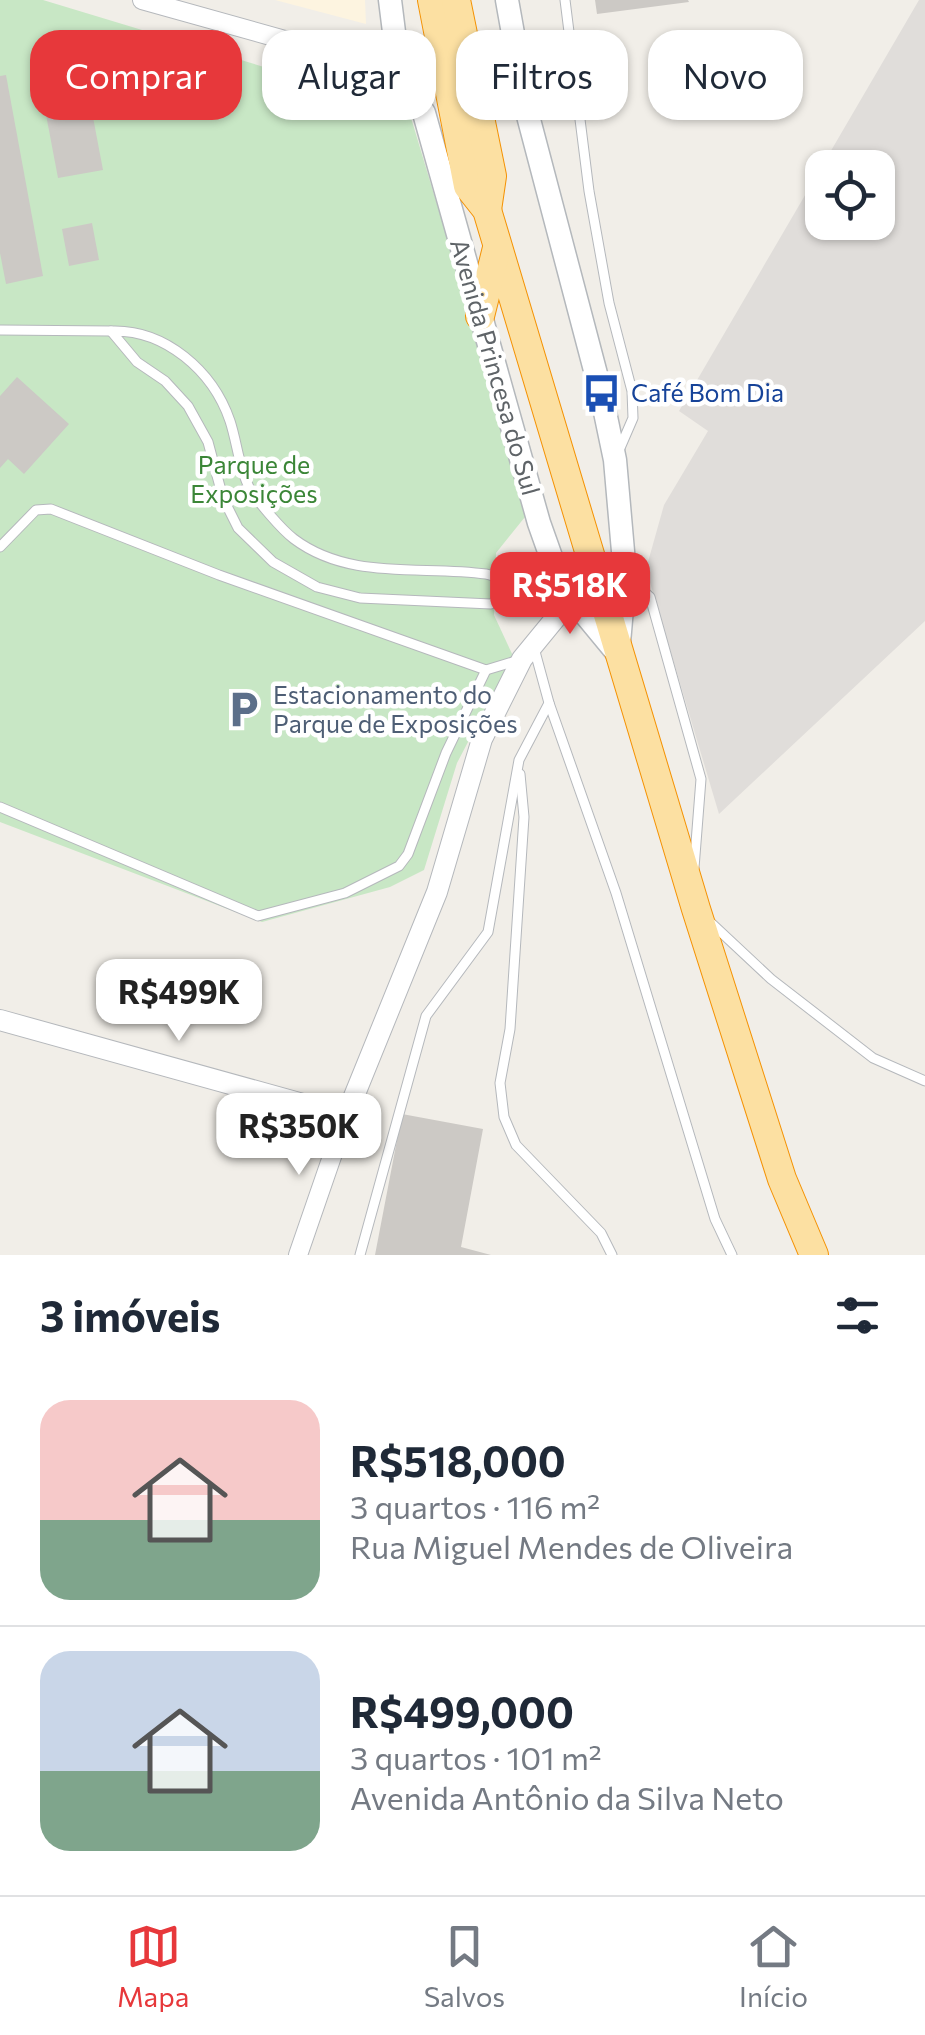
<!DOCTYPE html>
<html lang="pt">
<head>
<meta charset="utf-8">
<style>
	body { margin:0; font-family:Commissioner,sans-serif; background:#f6f6f7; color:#1f2937; height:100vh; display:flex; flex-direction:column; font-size:38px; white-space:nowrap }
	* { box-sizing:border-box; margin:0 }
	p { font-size:32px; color:#747a83 }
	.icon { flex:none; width:55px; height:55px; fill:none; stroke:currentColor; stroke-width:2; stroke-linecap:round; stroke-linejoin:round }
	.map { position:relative; height:1255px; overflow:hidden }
	.panel { display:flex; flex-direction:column; background:#fff; flex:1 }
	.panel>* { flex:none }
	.banner { position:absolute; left:30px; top:30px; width:865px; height:90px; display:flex; gap:20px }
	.buttons { position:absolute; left:805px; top:150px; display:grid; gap:20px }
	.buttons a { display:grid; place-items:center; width:90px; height:90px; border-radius:20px; background:#fff; box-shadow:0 2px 8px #0004; font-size:50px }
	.price { position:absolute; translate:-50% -85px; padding:0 22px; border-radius:20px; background:#fff; color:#222; font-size:32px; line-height:65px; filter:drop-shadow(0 2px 5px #0008) }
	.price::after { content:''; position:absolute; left:50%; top:60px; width:30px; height:22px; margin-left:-15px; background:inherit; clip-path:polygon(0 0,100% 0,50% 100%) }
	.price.active { background:#e7383b; color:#fff }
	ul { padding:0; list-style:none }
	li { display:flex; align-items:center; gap:30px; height:250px; padding:0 40px }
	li+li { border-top:2px solid #e0e1e3 }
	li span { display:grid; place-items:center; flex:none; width:280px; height:200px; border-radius:30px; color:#555 }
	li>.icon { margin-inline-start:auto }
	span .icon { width:120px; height:120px; fill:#fffc; stroke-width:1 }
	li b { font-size:42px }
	h2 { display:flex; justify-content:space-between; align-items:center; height:120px; padding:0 40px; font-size:42px }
	.pill { padding:0 35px; border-radius:30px; background:#fff; box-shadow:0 2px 8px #0004; font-size:35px; line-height:90px }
	.pill.active { background:#e7383b; color:#fff }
	.tabs { display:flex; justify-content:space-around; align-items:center; height:140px; border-top:2px solid #e0e1e3; background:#fff; font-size:28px; color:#747a83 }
	.tabs a { display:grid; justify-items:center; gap:5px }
	.tabs .active { color:#e7383b }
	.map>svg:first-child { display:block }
	.commercial { fill:#fdf4e0 }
	.industrial { fill:#e0ddda; fill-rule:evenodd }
	.green { fill:#c8e7c5 }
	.building { fill:#ccc9c5 }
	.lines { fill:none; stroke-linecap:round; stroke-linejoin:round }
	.service-casing { stroke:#b5b8bc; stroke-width:11 }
	.minor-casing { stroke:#b5b8bc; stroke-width:20 }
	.tertiary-casing { stroke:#b5b8bc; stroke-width:22 }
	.secondary-casing { stroke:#b4b8bc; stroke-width:25 }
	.trunk-casing { stroke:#f49204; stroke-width:30 }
	.service { stroke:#fff; stroke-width:9 }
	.minor { stroke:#fff; stroke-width:18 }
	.tertiary { stroke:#fff; stroke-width:20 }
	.secondary { stroke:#fff; stroke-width:22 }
	.trunk { stroke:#fce0a2; stroke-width:28 }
	.labels { text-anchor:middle; stroke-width:9; stroke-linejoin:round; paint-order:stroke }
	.street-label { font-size:25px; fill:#5f6468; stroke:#fff }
	.transit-label { font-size:25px; fill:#164399; stroke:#fff; text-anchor:start }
	.park-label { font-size:25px; fill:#3b8637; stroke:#fff }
	.service-label { font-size:25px; fill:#4e5e75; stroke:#fff; text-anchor:start }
</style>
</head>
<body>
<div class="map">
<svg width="925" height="1255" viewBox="0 0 925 1255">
	<rect width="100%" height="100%" fill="#f1eee8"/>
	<path class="commercial" d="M 275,0 L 365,0 L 366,24 Z"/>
	<path class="industrial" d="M 919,0 L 925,0 L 925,621 L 719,814 L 646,569 L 664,505 L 708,431 L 679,411 ZM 822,168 L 878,168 L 878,222 L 822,222 Z"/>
	<path class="green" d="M 0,0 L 43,0 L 409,111 L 529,512 L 496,553 L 494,615 L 513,656 L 457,763 L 424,870 L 390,887 L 262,922 L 0,822 Z"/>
	<g class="building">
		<path d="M 595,0 L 688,0 L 689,2 L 597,14 Z"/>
		<path d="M 78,38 L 103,170 L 58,178 L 33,46 Z"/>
		<path d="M 6,75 L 43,276 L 6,284 L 0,253 L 0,76 Z"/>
		<path d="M 92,223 L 99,260 L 69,266 L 62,229 Z"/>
		<path d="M 17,377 L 69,424 L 24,474 L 8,459 L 0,468 L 0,396 Z"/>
		<path d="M 402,1114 L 483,1129 L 461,1247 L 491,1255 L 375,1255 Z"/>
	</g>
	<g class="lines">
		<defs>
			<g id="service">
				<path d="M 565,0 L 589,191 L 609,303 L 632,391 L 633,418 L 620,448"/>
				<path d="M 0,330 L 111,331"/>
				<path d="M 223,498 L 249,488"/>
				<path d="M 0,547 L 36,510 L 51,509 L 219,575 L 486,670 L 519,660"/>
				<path d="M 627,576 L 650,597 L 701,779 L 694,868"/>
				<path d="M 518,586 L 491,604 L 360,598 L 317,587 L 273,562 L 238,528 L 223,498 L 208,442 L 188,406 L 165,381 L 137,362 L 111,331 C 165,329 213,371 230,421 C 237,442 239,468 249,487 C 256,500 282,530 294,539 C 350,581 422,565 486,574 C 497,576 505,582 515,585 C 528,589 546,586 561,585"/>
				<path d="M 534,648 L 549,703 L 616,893 L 715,1219 L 732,1255"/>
				<path d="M 520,774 L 524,817 L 510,1029 L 500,1083 L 504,1117 L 516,1145 L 601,1233 L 612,1255"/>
				<path d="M 0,807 L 258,916 L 345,893 L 399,866 L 408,854 L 446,753 L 486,670"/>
				<path d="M 709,921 L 771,979 L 873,1058 L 925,1081"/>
				<path d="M 360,1255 L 426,1016 L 488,932 L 519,760 L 549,703"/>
			</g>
			<g id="minor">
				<path d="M 142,0 L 399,72"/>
				<path d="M 298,1255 L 346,1116"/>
			</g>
			<path id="tertiary" d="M 0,1020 L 346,1116 L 437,892 L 482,739 L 522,659 L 572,598"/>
			<g id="secondary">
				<path d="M 390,0 L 399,72 L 424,113 L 539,523 L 561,585 L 618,654"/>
				<path d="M 507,0 L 527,112 L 601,393 L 615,460 L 625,574 L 619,643"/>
			</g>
			<g id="trunk">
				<path d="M 432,0 L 468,186 L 487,210 L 696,909 L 782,1179 L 814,1255"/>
				<path d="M 456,0 L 492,176 L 487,210"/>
				<path d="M 480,316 L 497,248"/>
			</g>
		</defs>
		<use href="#service" class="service-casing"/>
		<use href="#minor" class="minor-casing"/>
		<use href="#tertiary" class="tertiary-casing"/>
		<use href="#secondary" class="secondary-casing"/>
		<use href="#trunk" class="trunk-casing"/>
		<use href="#service" class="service"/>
		<use href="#minor" class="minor"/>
		<use href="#tertiary" class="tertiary"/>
		<use href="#secondary" class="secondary"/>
		<use href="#trunk" class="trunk"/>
	</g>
	<defs>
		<symbol id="bus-bare" viewBox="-9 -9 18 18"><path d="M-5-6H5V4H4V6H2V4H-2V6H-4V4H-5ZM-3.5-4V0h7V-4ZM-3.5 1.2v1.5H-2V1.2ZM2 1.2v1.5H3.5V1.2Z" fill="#1a4fb4" stroke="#fff" stroke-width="2.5" paint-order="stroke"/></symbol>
		<symbol id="parking-bare" viewBox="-9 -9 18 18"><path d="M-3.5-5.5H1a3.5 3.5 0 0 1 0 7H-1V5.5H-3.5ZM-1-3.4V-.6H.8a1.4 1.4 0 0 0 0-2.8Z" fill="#5c6f8a" stroke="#fff" stroke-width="2.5" paint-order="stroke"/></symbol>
	</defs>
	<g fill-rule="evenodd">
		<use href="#bus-bare" x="574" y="366" width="55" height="55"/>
		<use href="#parking-bare" x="216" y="682" width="55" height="55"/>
	</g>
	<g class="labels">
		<g class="street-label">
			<text transform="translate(495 367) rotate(74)" y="9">Avenida Princesa do Sul</text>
		</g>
		<g class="transit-label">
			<text x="631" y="402">Café Bom Dia</text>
		</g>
		<g class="park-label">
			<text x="254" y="474">Parque de<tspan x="254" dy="29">Exposições</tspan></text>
		</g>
		<g class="service-label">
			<text x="273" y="704">Estacionamento do<tspan x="273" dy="29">Parque de Exposições</tspan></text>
		</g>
	</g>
</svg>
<div class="buttons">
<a><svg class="icon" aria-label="locate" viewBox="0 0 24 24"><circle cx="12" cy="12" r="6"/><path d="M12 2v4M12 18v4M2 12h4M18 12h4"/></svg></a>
</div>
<b class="price active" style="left:570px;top:637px">R$518K</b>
<b class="price" style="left:179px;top:1044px">R$499K</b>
<b class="price" style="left:299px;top:1178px">R$350K</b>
<div class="banner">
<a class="pill active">Comprar</a>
<a class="pill">Alugar</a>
<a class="pill">Filtros</a>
<a class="pill">Novo</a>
</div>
</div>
<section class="panel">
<h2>3 imóveis<svg class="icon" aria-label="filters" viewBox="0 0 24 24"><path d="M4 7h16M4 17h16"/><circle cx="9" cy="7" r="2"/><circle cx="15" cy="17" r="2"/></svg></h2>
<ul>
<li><span style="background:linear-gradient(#f6c9c9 60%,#7fa58c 0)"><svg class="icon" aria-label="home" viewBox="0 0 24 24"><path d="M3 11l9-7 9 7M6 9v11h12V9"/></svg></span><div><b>R$518,000</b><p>3 quartos · 116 m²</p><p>Rua Miguel Mendes de Oliveira</p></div></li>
<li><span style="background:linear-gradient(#c9d6e8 60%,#7fa58c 0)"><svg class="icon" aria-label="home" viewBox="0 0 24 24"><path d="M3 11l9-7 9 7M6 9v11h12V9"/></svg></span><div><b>R$499,000</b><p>3 quartos · 101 m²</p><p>Avenida Antônio da Silva Neto</p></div></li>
</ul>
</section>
<nav class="tabs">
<a class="active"><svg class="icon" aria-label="map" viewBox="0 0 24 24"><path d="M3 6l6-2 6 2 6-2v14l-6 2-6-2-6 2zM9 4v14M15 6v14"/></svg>Mapa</a>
<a><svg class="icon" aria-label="saved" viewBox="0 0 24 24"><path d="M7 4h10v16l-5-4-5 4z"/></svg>Salvos</a>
<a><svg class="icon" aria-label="home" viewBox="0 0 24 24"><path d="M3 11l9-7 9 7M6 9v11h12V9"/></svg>Início</a>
</nav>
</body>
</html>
